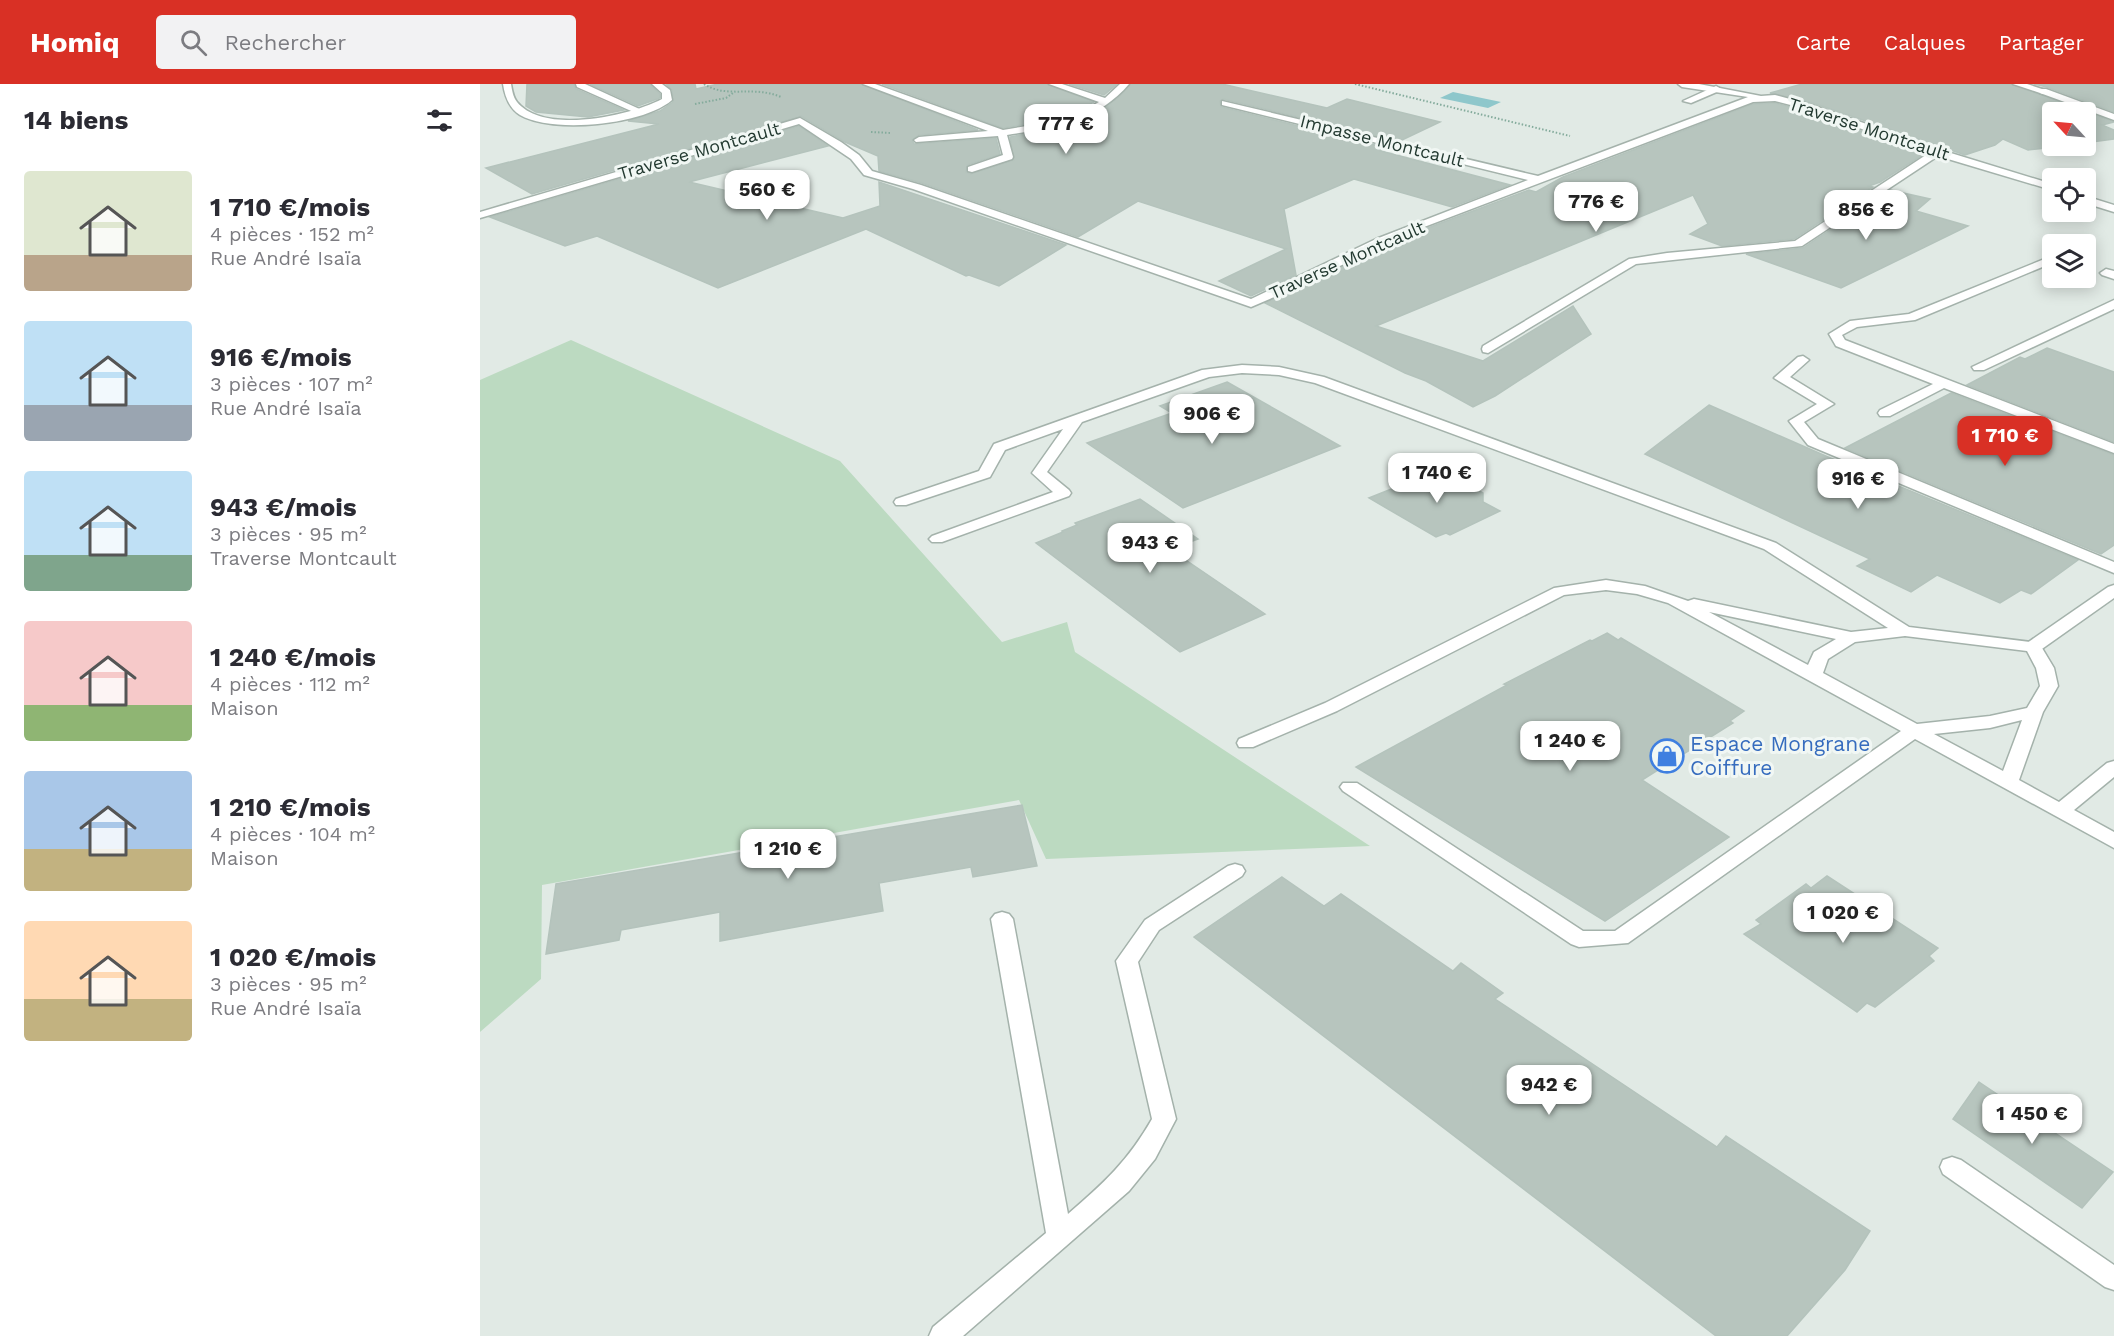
<!DOCTYPE html>
<html lang="fr">
<head>
<meta charset="utf-8">
<style>
	body { margin:0; font-family:"Work Sans",sans-serif; background:#f2f2f3; color:#2b2b33; height:100vh; display:flex; flex-direction:column; font-size:22px; white-space:nowrap }
	* { box-sizing:border-box; margin:0 }
	p { font-size:20px; color:#7c7c81 }
	.icon { flex:none; width:33px; height:33px; fill:none; stroke:currentColor; stroke-width:2; stroke-linecap:round; stroke-linejoin:round }
	.map { position:relative; flex:1; overflow:hidden }
	.panel { display:flex; flex-direction:column; background:#fff; width:480px }
	.panel>* { flex:none }
	.needle { width:39px; rotate:296deg }
	.tools { position:absolute; left:1562px; top:18px; display:grid; gap:12px }
	.tools a { display:grid; place-items:center; width:54px; height:54px; border-radius:6px; background:#fff; box-shadow:0 3px 15px #0003; font-size:30px }
	.price { position:absolute; translate:-50% -51px; padding:0 14px; border-radius:12px; background:#fff; color:#222; font-size:20px; line-height:39px; filter:drop-shadow(0 2px 3px #0008) }
	.price::after { content:''; position:absolute; left:50%; top:36px; width:18px; height:14px; margin-left:-9px; background:inherit; clip-path:polygon(0 0,100% 0,50% 100%) }
	.price.active { background:#d93025; color:#fff }
	ul { padding:0; list-style:none }
	li { display:flex; align-items:center; gap:18px; height:150px; padding:0 24px }
	li span { display:grid; place-items:center; flex:none; width:168px; height:120px; border-radius:6px; color:#555 }
	li>.icon { margin-inline-start:auto }
	span .icon { width:72px; height:72px; fill:#fffc; stroke-width:1 }
	li b { font-size:26px }
	h2 { display:flex; justify-content:space-between; align-items:center; height:72px; padding:0 24px; font-size:26px }
	header { display:flex; align-items:center; gap:36px; box-sizing:border-box; height:84px; padding:0 30px; background:#d93025; color:#fff }
	header strong { font-size:28px }
	nav { display:flex; gap:33px; margin-inline-start:auto; font-size:21px }
	.search { width:420px; height:54px; background:#f2f2f3; display:flex; align-items:center; gap:15px; box-sizing:border-box; padding:0 21px; border-radius:6px; color:#7c7c81; font-size:22px }
	main { display:flex; flex:1; min-height:0 }
	.map>svg:first-child { display:block }
	.green { fill:#bcdac1 }
	.water { fill:#8ec7cb }
	.building { fill:#b7c5be; stroke:#b4c3bc; stroke-width:1.5 }
	.lines { fill:none; stroke-linecap:round; stroke-linejoin:round }
	.service-casing { stroke:#a4b2ab; stroke-width:3 }
	.minor-casing { stroke:#a4b2ab; stroke-width:3 }
	.path { stroke:#84ab9c; stroke-width:2; stroke-dasharray:1.5 2; stroke-linecap:butt }
	.service { fill:#fff; fill-rule:evenodd }
	.minor { fill:#fff; fill-rule:evenodd }
	.labels { text-anchor:middle; stroke-width:6; stroke-linejoin:round; paint-order:stroke }
	.far-street-label { font-size:18px; fill:#233a31; stroke:#f1f7f4 }
	.shop-label { font-size:21px; fill:#366cbe; stroke:#f1f7f4; text-anchor:start }
</style>
</head>
<body>
<header>
<strong>Homiq</strong>
<div class="search"><svg class="icon" aria-label="search" viewBox="0 0 24 24"><circle cx="10" cy="10" r="6"/><path d="M15 15l6 6"/></svg>Rechercher</div>
<nav><a>Carte</a><a>Calques</a><a>Partager</a></nav>
</header>
<main>
<section class="panel">
<h2>14 biens<svg class="icon" aria-label="filters" viewBox="0 0 24 24"><path d="M4 7h16M4 17h16"/><circle cx="9" cy="7" r="2"/><circle cx="15" cy="17" r="2"/></svg></h2>
<ul>
<li><span style="background:linear-gradient(#dfe7d0 70%,#b9a48a 0)"><svg class="icon" aria-label="home" viewBox="0 0 24 24"><path d="M3 11l9-7 9 7M6 9v11h12V9"/></svg></span><div><b>1 710 €/mois</b><p>4 pièces · 152 m²</p><p>Rue André Isaïa</p></div></li>
<li><span style="background:linear-gradient(#bfe0f5 70%,#9aa5b1 0)"><svg class="icon" aria-label="home" viewBox="0 0 24 24"><path d="M3 11l9-7 9 7M6 9v11h12V9"/></svg></span><div><b>916 €/mois</b><p>3 pièces · 107 m²</p><p>Rue André Isaïa</p></div></li>
<li><span style="background:linear-gradient(#bfe0f5 70%,#7fa58c 0)"><svg class="icon" aria-label="home" viewBox="0 0 24 24"><path d="M3 11l9-7 9 7M6 9v11h12V9"/></svg></span><div><b>943 €/mois</b><p>3 pièces · 95 m²</p><p>Traverse Montcault</p></div></li>
<li><span style="background:linear-gradient(#f6c9c9 70%,#8fb573 0)"><svg class="icon" aria-label="home" viewBox="0 0 24 24"><path d="M3 11l9-7 9 7M6 9v11h12V9"/></svg></span><div><b>1 240 €/mois</b><p>4 pièces · 112 m²</p><p>Maison</p></div></li>
<li><span style="background:linear-gradient(#a9c7e8 65%,#c2b280 0)"><svg class="icon" aria-label="home" viewBox="0 0 24 24"><path d="M3 11l9-7 9 7M6 9v11h12V9"/></svg></span><div><b>1 210 €/mois</b><p>4 pièces · 104 m²</p><p>Maison</p></div></li>
<li><span style="background:linear-gradient(#ffd9b3 65%,#c2b280 0)"><svg class="icon" aria-label="home" viewBox="0 0 24 24"><path d="M3 11l9-7 9 7M6 9v11h12V9"/></svg></span><div><b>1 020 €/mois</b><p>3 pièces · 95 m²</p><p>Rue André Isaïa</p></div></li>
</ul>
</section>
<div class="map">
<svg width="1634" height="1252" viewBox="0 0 1634 1252">
	<rect width="100%" height="100%" fill="#e1eae5"/>
	<path class="green" d="M 91,256 L 360,377 L 522,558 L 587,538 L 595,568 L 890,762 L 566,775 L 539,716 L 62,801 L 61,895 L 0,948 L 0,296 Z"/>
	<path class="water" d="M 973,8 L 1021,18 L 1008,24 L 960,14 Z"/>
	<g class="building">
		<path d="M 47,0 L 94,0 L 96,5 L 144,26 L 108,33 L 56,28 L 46,22 Z"/>
		<path d="M 110,0 L 170,0 L 180,10 L 180,14 L 158,22 Z"/>
		<path d="M 186,0 L 215,0 L 216,5 L 238,0 L 381,0 L 498,46 L 439,51 L 432,56 L 434,60 L 516,54 L 520,70 L 487,81 L 486,88 L 491,90 L 534,76 L 530,53 L 578,44 L 610,33 L 638,14 L 651,0 L 742,0 L 847,24 L 867,15 L 960,38 L 920,57 L 743,15 L 740,17 L 741,23 L 907,64 L 901,67 L 1030,101 L 972,123 L 874,95 L 804,125 L 816,191 L 771,212 L 739,197 L 806,165 L 658,117 L 598,153 L 442,99 L 399,87 L 398,72 L 365,58 L 321,32 L 52,110 L 6,84 L 179,40 L 148,37 L 180,27 L 193,18 L 192,6 Z"/>
		<path d="M 402,0 L 567,0 L 614,18 L 595,29 L 571,36 L 523,44 Z"/>
		<path d="M 589,0 L 637,0 L 624,11 Z"/>
		<path d="M 1322,0 L 1531,0 L 1634,38 L 1622,41 L 1634,46 L 1634,55 L 1605,59 L 1605,28 L 1572,28 L 1572,62 L 1586,62 L 1548,66 L 1523,55 L 1515,61 L 1485,71 L 1333,19 L 1290,9 Z"/>
		<path d="M 1554,0 L 1634,0 L 1634,28 L 1567,3 Z"/>
		<path d="M 1295,19 L 1325,27 L 1444,70 L 1400,98 L 1389,102 L 1393,103 L 1314,155 L 1242,162 L 1210,150 L 1228,140 L 1213,111 L 896,242 L 1003,277 L 1093,222 L 1111,250 L 1015,312 L 993,323 L 946,297 L 925,289 L 785,219 L 924,153 L 1049,106 L 1056,108 L 1083,93 L 1273,20 Z"/>
		<path d="M 319,42 L 348,62 L 209,98 L 363,134 L 400,122 L 399,98 L 586,161 L 519,202 L 489,191 L 486,192 L 386,145 L 238,204 L 117,152 L 85,162 L 10,133 Z"/>
		<path d="M 1410,106 L 1450,115 L 1436,127 L 1488,142 L 1361,204 L 1266,170 L 1323,164 Z"/>
		<path d="M 1567,264 L 1634,288 L 1634,358 L 1487,301 L 1540,273 L 1545,275 Z"/>
		<path d="M 747,298 L 860,362 L 703,424 L 607,359 L 692,329 L 680,322 Z"/>
		<path d="M 1471,309 L 1634,371 L 1634,461 L 1621,470 L 1365,364 Z"/>
		<path d="M 1229,321 L 1348,373 L 1598,476 L 1551,510 L 1541,506 L 1520,519 L 1457,491 L 1431,508 L 1377,482 L 1390,475 L 1165,370 Z"/>
		<path d="M 959,386 L 1003,409 L 1003,418 L 1020,427 L 970,451 L 966,449 L 956,453 L 889,414 Z"/>
		<path d="M 660,415 L 718,455 L 707,459 L 711,461 L 694,468 L 785,530 L 700,568 L 556,459 L 583,448 L 582,447 L 597,441 L 595,439 Z"/>
		<path d="M 1127,549 L 1138,556 L 1141,554 L 1264,627 L 1250,637 L 1253,639 L 1162,696 L 1249,753 L 1125,837 L 876,683 L 1027,601 L 1024,600 L 1110,556 L 1112,557 Z"/>
		<path d="M 542,721 L 557,782 L 493,793 L 491,783 L 399,799 L 403,827 L 240,857 L 240,828 L 141,846 L 139,856 L 66,870 L 76,800 Z"/>
		<path d="M 1347,792 L 1458,864 L 1449,872 L 1454,877 L 1395,923 L 1387,919 L 1377,928 L 1264,850 L 1281,840 L 1276,836 L 1326,800 L 1331,804 Z"/>
		<path d="M 802,793 L 844,822 L 861,810 L 973,887 L 981,879 L 1023,909 L 1015,915 L 1237,1063 L 1246,1052 L 1390,1147 L 1365,1186 L 1307,1252 L 1236,1252 L 714,853 Z"/>
		<path d="M 1499,998 L 1633,1088 L 1602,1124 L 1473,1035 Z"/>
	</g>
	<g class="lines">
		<defs>
			<g id="service">
				<path d="M 96,0 L 105,0 L 166,28 L 158,30 L 97,3 Z"/>
				<path d="M 1533,0 L 1547,0 L 1568,7 L 1563,10 Z"/>
				<path d="M 1236,2 L 1241,5 L 1239,7 L 1211,19 L 1203,17 Z"/>
				<path d="M 1572,172 L 1572,179 L 1435,236 L 1377,243 L 1362,251 L 1365,256 L 1634,360 L 1634,369 L 1464,304 L 1410,332 L 1400,332 L 1398,329 L 1400,326 L 1453,300 L 1356,262 L 1349,250 L 1370,237 L 1429,230 Z"/>
				<path d="M 1634,216 L 1634,225 L 1504,286 L 1494,286 L 1492,283 Z"/>
				<path d="M 1323,272 L 1329,276 L 1310,293 L 1354,320 L 1324,338 L 1338,355 L 1634,478 L 1634,489 L 1328,361 L 1309,337 L 1337,320 L 1294,294 L 1318,273 Z"/>
				<path d="M 762,281 L 799,283 L 844,293 L 1296,459 L 1429,543 L 1559,559 L 1574,584 L 1578,602 L 1563,628 L 1539,696 L 1579,718 L 1627,679 L 1634,677 L 1634,693 L 1594,726 L 1634,748 L 1634,764 L 1435,655 L 1148,859 L 1099,863 L 1091,860 L 863,707 L 860,703 L 863,699 L 877,699 L 1103,847 L 1135,847 L 1421,647 L 1188,519 L 1157,510 L 1126,506 L 1084,511 L 857,627 L 773,663 L 759,663 L 757,659 L 759,655 L 845,619 L 1074,504 L 1126,496 L 1165,502 L 1208,517 L 1214,515 L 1371,548 L 1408,544 L 1284,465 L 835,299 L 799,291 L 762,289 L 729,293 L 602,338 L 567,388 L 589,406 L 591,409 L 589,412 L 462,458 L 452,458 L 449,455 L 452,452 L 573,408 L 552,389 L 583,345 L 525,366 L 510,393 L 426,421 L 416,421 L 414,418 L 416,415 L 499,387 L 514,360 L 722,286 ZM 1229,528 L 1356,555 L 1334,568 L 1328,581 ZM 1425,552 L 1547,567 L 1556,584 L 1560,602 L 1547,624 L 1510,632 L 1437,640 L 1343,589 L 1348,575 L 1375,558 ZM 1542,636 L 1523,687 L 1454,650 L 1510,644 Z"/>
				<path d="M 755,780 L 762,782 L 765,787 L 762,792 L 679,846 L 658,878 L 696,1035 L 675,1075 L 649,1107 L 483,1252 L 449,1252 L 453,1243 L 566,1149 L 511,835 L 515,830 L 522,828 L 529,830 L 533,835 L 588,1130 C 624,1099 648,1077 672,1035 L 636,877 L 665,836 L 748,782 Z"/>
				<path d="M 1472,1073 L 1481,1076 L 1634,1181 L 1634,1206 L 1625,1203 L 1463,1090 L 1460,1083 L 1463,1076 Z"/>
			</g>
			<g id="minor">
				<path d="M 23,0 L 31,0 C 32,6 33,13 37,18 C 64,51 150,32 182,15 L 182,9 L 172,0 L 182,0 L 190,6 L 192,16 C 164,41 72,50 40,31 C 29,24 25,13 23,0 Z"/>
				<path d="M 383,0 L 395,0 L 523,46 L 571,38 L 596,31 L 619,18 L 569,0 L 582,0 L 625,14 L 640,0 L 649,0 C 618,37 573,44 527,51 L 533,73 L 532,75 L 492,88 L 488,87 L 488,83 L 523,71 L 518,52 L 436,58 L 434,56 L 439,53 L 508,47 Z"/>
				<path d="M 1198,0 L 1219,0 L 1281,12 L 1295,11 L 1332,21 L 1461,66 L 1572,100 L 1572,106 L 1458,72 L 1322,162 L 1156,180 L 1008,269 L 1003,268 L 1002,265 L 1003,262 L 1149,175 L 1187,169 L 1315,157 L 1449,69 L 1326,25 L 1295,17 L 1273,18 L 923,151 L 813,205 L 771,223 L 433,105 L 384,91 L 371,75 L 319,40 L 0,134 L 0,128 L 320,34 L 361,58 L 379,71 L 392,87 L 441,101 L 771,215 L 896,155 L 1048,96 L 742,21 L 742,17 L 1058,92 L 1268,13 L 1202,3 Z"/>
				<path d="M 1560,5 L 1566,5 L 1634,30 L 1634,36 L 1560,9 Z"/>
				<path d="M 1605,112 L 1634,121 L 1634,128 L 1605,119 Z"/>
				<path d="M 1626,185 L 1634,187 L 1634,195 L 1622,191 L 1620,189 Z"/>
				<path d="M 1634,501 L 1634,514 L 1559,567 L 1547,567 L 1544,563 L 1547,559 L 1628,503 Z"/>
			</g>
		</defs>
		<use href="#service" class="service-casing"/>
		<use href="#minor" class="minor-casing"/>
		<g class="path">
			<path d="M 224,0 C 247,15 273,1 301,13"/>
			<path d="M 875,0 L 1090,52"/>
			<path d="M 215,20 L 246,14 L 253,9"/>
			<path d="M 391,48 L 411,49"/>
		</g>
		<use href="#service" class="service"/>
		<use href="#minor" class="minor"/>
	</g>
	<defs>
		<symbol id="shop-ring" viewBox="-11 -11 22 22"><circle r="9.5" fill="#f1f7f4" stroke="#3f7fe0" stroke-width="1.5"/><path d="M-5-2.5h2.3a2.7 3.5 0 0 1 5.4 0H5L5.5 6h-11ZM-1.5-2.5h3a1.5 2.3 0 0 0-3 0Z" fill="#3f7fe0"/></symbol>
	</defs>
	<g fill-rule="evenodd">
		<use href="#shop-ring" x="1168" y="653" width="38" height="38"/>
	</g>
	<g class="labels">
		<g class="far-street-label">
			<text transform="translate(1389 45) rotate(18)" y="6">Traverse Montcault</text>
			<text transform="translate(902 57) rotate(14)" y="6">Impasse Montcault</text>
			<text transform="translate(219 67) rotate(-16)" y="6">Traverse Montcault</text>
			<text transform="translate(867 176) rotate(-24)" y="6">Traverse Montcault</text>
		</g>
		<g class="shop-label">
			<text x="1210" y="667">Espace Mongrane<tspan x="1210" dy="24">Coiffure</tspan></text>
		</g>
	</g>
</svg>
<div class="tools">
<a><svg class="needle" viewBox="-14 -14 28 28"><path d="M0-13l5 13h-10z" fill="#e53935"/><path d="M0 13l5-13h-10z" fill="#7c7c81"/></svg></a>
<a><svg class="icon" aria-label="locate" viewBox="0 0 24 24"><circle cx="12" cy="12" r="6"/><path d="M12 2v4M12 18v4M2 12h4M18 12h4"/></svg></a>
<a><svg class="icon" aria-label="layers" viewBox="0 0 24 24"><path d="M12 4l9 5-9 5-9-5zM3 14l9 5 9-5"/></svg></a>
</div>
<b class="price" style="left:586px;top:71px">777 €</b>
<b class="price" style="left:287px;top:137px">560 €</b>
<b class="price" style="left:1116px;top:149px">776 €</b>
<b class="price" style="left:1386px;top:157px">856 €</b>
<b class="price" style="left:732px;top:361px">906 €</b>
<b class="price active" style="left:1525px;top:383px">1 710 €</b>
<b class="price" style="left:957px;top:420px">1 740 €</b>
<b class="price" style="left:1378px;top:426px">916 €</b>
<b class="price" style="left:670px;top:490px">943 €</b>
<b class="price" style="left:1090px;top:688px">1 240 €</b>
<b class="price" style="left:308px;top:796px">1 210 €</b>
<b class="price" style="left:1363px;top:860px">1 020 €</b>
<b class="price" style="left:1069px;top:1032px">942 €</b>
<b class="price" style="left:1552px;top:1061px">1 450 €</b>
</div>
</main>
</body>
</html>
